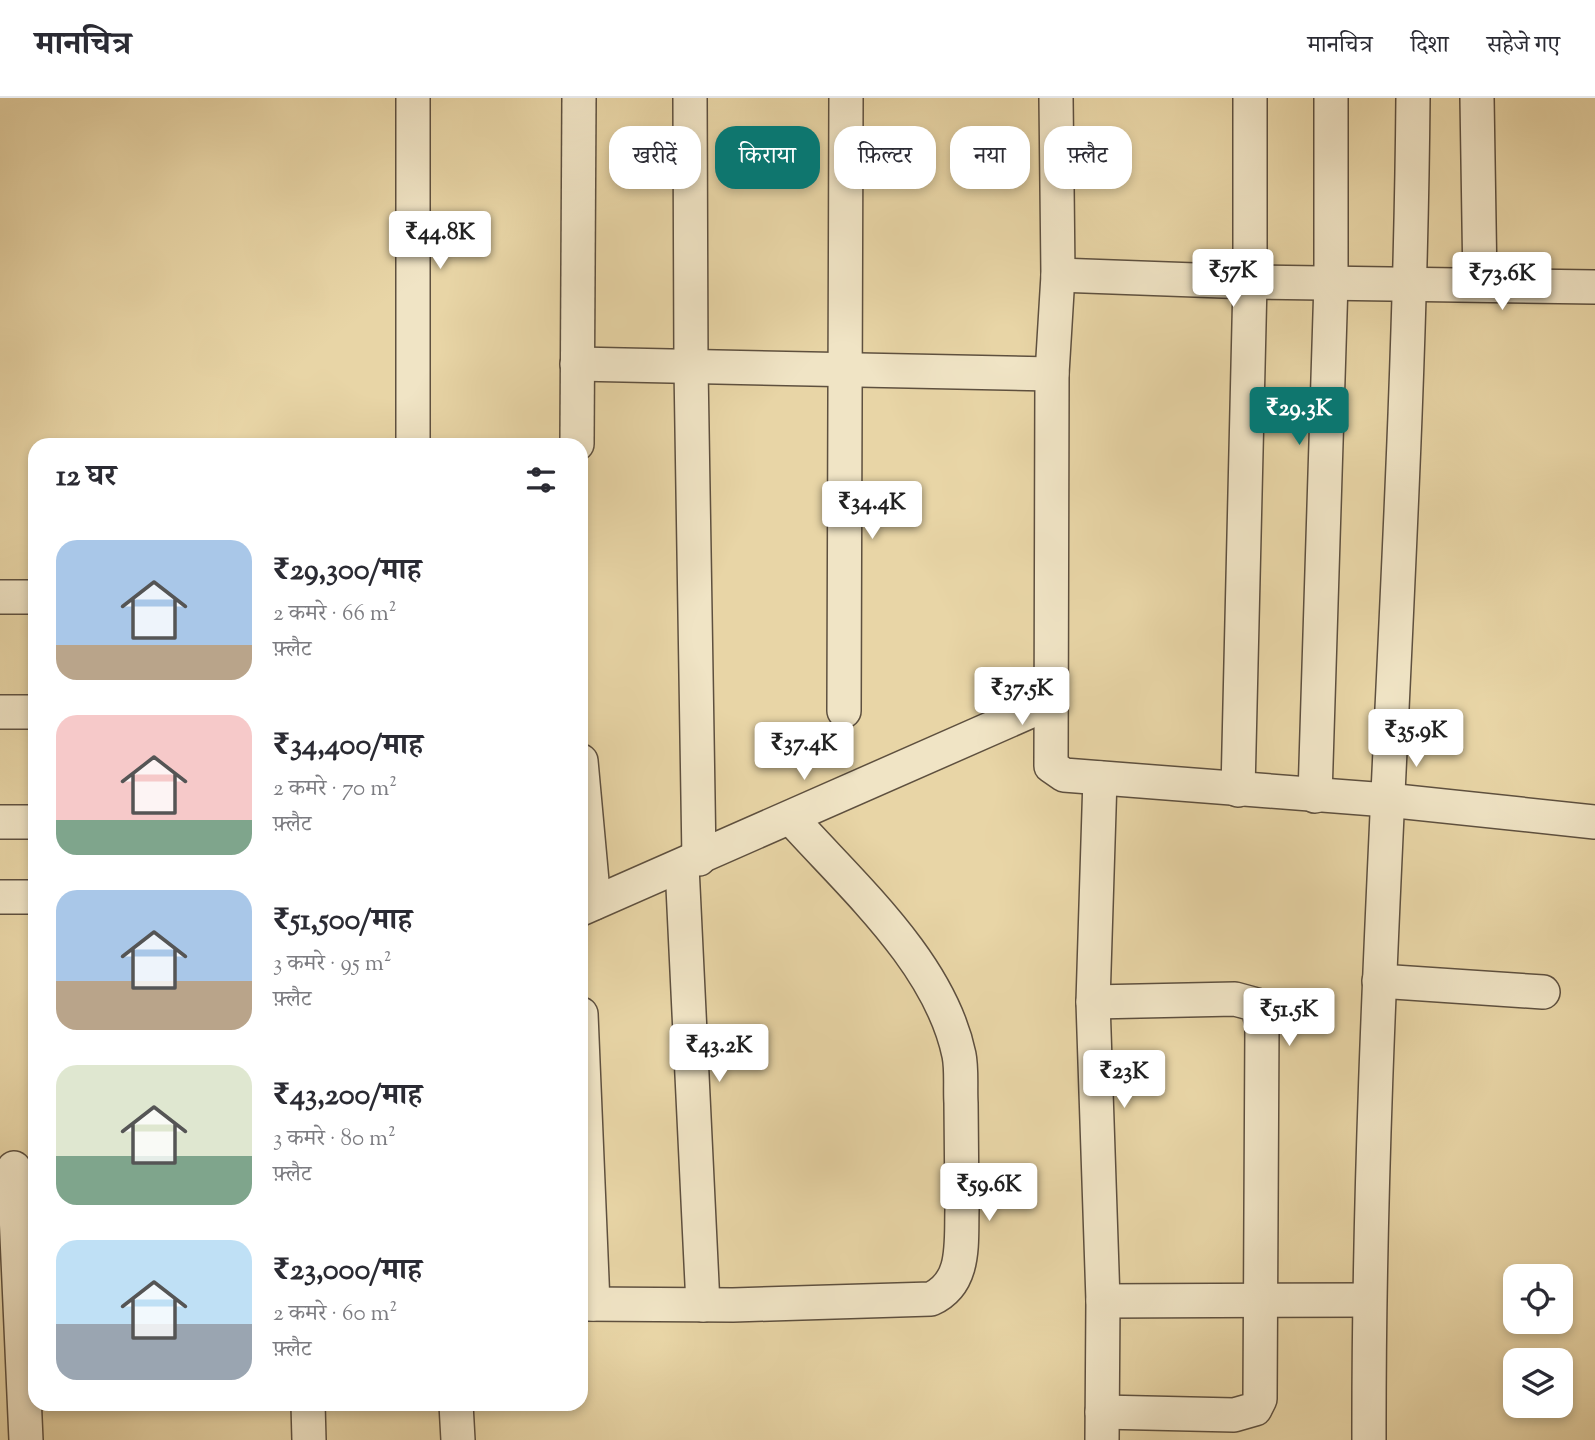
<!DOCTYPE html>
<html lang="hi">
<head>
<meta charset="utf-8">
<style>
	body { margin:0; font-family:"Sorts Mill Goudy","Noto Serif Devanagari",serif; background:#f2f2f3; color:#2b2b33; height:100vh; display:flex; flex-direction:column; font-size:26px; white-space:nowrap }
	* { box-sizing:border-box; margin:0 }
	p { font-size:23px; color:#7c7c81 }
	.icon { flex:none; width:38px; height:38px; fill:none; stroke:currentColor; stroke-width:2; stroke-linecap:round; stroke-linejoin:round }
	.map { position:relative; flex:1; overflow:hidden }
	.details { position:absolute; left:28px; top:340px; width:560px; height:973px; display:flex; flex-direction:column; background:#fff; border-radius:21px; box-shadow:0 4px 10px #0003 }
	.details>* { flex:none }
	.banner { position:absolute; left:609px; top:28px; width:665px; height:63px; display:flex; gap:14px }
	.tools { position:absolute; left:1503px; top:1166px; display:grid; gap:14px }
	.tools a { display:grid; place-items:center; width:70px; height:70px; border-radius:14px; background:#fff; box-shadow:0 4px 10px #0003; font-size:35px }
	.price { position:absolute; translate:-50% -60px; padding:0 16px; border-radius:7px; background:#fff; color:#222; font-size:23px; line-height:46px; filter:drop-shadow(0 2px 4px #0008) }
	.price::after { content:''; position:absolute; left:50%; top:42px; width:21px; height:16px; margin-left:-10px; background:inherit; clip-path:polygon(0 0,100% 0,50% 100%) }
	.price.on { background:#0f766e; color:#fff }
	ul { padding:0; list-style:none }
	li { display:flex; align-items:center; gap:21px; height:175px; padding:0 28px }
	li span { display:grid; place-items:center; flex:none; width:196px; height:140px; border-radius:21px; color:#555 }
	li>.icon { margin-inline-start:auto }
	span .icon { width:84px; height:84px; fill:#fffc; stroke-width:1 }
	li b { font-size:30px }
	h2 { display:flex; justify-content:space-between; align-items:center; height:84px; padding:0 28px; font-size:30px }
	.pill { padding:0 24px; border-radius:21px; background:#fff; box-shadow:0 4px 10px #0003; font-size:24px; line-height:63px }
	.pill.on { background:#0f766e; color:#fff }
	header { display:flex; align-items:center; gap:42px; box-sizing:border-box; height:98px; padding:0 35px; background:#fff; border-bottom:2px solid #e1e1e2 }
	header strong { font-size:33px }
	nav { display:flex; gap:38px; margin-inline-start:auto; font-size:24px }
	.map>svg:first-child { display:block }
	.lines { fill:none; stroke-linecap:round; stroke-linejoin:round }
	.minor-casing { stroke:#5e503f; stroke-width:36 }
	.minor { stroke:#f0e4c5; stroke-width:33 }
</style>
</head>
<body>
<header>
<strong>मानचित्र</strong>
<nav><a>मानचित्र</a><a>दिशा</a><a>सहेजे गए</a></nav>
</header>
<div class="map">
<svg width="1595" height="1342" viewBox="0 0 1595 1342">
	<rect width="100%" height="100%" fill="#e8d5a6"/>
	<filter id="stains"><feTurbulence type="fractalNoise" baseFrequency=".00286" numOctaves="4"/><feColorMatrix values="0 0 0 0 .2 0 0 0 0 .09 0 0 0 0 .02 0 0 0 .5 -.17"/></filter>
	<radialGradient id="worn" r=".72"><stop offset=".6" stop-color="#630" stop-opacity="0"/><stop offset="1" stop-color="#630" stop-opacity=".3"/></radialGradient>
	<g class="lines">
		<defs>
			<g id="minor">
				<path d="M 413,0 L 413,346"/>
				<path d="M 690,0 L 691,269 L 699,761"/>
				<path d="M 1056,0 L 1058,177 L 1052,276 L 1051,668 L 1064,677 L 1387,702 L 1595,724"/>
				<path d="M 1477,0 L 1480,186"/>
				<path d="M 1058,177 L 1250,184 L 1595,189"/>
				<path d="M 577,266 L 1052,276"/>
				<path d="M 577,346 L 579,0"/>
				<path d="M 0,499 L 35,499"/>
				<path d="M 844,613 L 846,0"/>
				<path d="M 0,614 L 35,614"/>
				<path d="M 581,663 L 594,805"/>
				<path d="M 1100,680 L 1093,904 L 1103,1203 L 1102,1342"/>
				<path d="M 1238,692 L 1250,184 L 1250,0"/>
				<path d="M 1315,698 L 1331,184 L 1331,0"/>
				<path d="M 0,724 L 35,724"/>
				<path d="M 682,768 L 703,1207"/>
				<path d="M 0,799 L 35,799"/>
				<path d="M 581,811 L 1049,605"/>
				<path d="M 1379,883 L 1543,894"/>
				<path d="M 1093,904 L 1235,901 L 1257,907 L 1262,926 L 1260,1301 L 1255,1311 L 1234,1317 L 1102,1314"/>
				<path d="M 581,916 L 593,1206"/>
				<path d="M 14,1070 L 26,1342"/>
				<path d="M 1103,1203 L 1369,1202"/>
				<path d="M 581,1206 L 733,1207 L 931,1201 C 966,1185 961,1146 962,1112 C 962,1076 961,1041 961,1005 C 960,990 962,972 959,957 C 940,865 852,788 791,720"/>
				<path d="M 308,1306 L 309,1342"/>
				<path d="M 456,1306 L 458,1342"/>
				<path d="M 1369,1342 C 1368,894 1409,448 1413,0"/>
			</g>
		</defs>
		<use href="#minor" class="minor-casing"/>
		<use href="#minor" class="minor"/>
	</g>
	<rect width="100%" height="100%" filter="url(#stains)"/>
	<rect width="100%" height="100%" fill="url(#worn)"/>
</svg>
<div class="tools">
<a><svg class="icon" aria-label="locate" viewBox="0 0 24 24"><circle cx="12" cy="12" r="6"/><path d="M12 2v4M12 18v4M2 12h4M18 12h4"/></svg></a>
<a><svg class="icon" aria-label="layers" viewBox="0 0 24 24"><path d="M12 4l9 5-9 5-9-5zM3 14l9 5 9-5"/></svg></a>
</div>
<b class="price" style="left:440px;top:173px">₹44.8K</b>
<b class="price" style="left:1233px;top:211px">₹57K</b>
<b class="price" style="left:1502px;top:214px">₹73.6K</b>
<b class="price on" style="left:1299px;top:349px">₹29.3K</b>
<b class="price" style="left:872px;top:443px">₹34.4K</b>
<b class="price" style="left:1022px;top:629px">₹37.5K</b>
<b class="price" style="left:1416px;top:671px">₹35.9K</b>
<b class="price" style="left:804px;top:684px">₹37.4K</b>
<b class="price" style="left:1289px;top:950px">₹51.5K</b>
<b class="price" style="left:719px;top:986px">₹43.2K</b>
<b class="price" style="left:1124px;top:1012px">₹23K</b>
<b class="price" style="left:989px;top:1125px">₹59.6K</b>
<div class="banner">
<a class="pill">खरीदें</a>
<a class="pill on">किराया</a>
<a class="pill">फ़िल्टर</a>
<a class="pill">नया</a>
<a class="pill">फ़्लैट</a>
</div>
<section class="details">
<h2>12 घर<svg class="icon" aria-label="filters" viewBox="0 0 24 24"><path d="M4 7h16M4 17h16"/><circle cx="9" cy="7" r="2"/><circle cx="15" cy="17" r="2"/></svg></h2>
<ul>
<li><span style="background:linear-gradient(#a9c7e8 75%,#b9a48a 0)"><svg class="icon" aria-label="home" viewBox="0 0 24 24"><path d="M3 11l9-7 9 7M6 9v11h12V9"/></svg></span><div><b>₹29,300/माह</b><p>2 कमरे · 66 m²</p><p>फ़्लैट</p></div></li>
<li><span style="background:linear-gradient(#f6c9c9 75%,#7fa58c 0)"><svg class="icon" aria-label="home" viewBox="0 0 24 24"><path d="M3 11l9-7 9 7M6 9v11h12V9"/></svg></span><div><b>₹34,400/माह</b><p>2 कमरे · 70 m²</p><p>फ़्लैट</p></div></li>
<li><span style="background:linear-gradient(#a9c7e8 65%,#b9a48a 0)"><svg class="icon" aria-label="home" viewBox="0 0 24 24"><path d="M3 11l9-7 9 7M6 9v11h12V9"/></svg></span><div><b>₹51,500/माह</b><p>3 कमरे · 95 m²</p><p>फ़्लैट</p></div></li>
<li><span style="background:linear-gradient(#dfe7d0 65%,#7fa58c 0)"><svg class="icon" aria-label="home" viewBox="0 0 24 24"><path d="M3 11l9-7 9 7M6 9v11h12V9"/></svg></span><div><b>₹43,200/माह</b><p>3 कमरे · 80 m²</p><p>फ़्लैट</p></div></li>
<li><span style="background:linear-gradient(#bfe0f5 60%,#9aa5b1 0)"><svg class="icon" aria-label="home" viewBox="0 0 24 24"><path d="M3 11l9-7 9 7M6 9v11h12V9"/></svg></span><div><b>₹23,000/माह</b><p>2 कमरे · 60 m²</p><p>फ़्लैट</p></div></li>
</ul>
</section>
</div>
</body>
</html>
